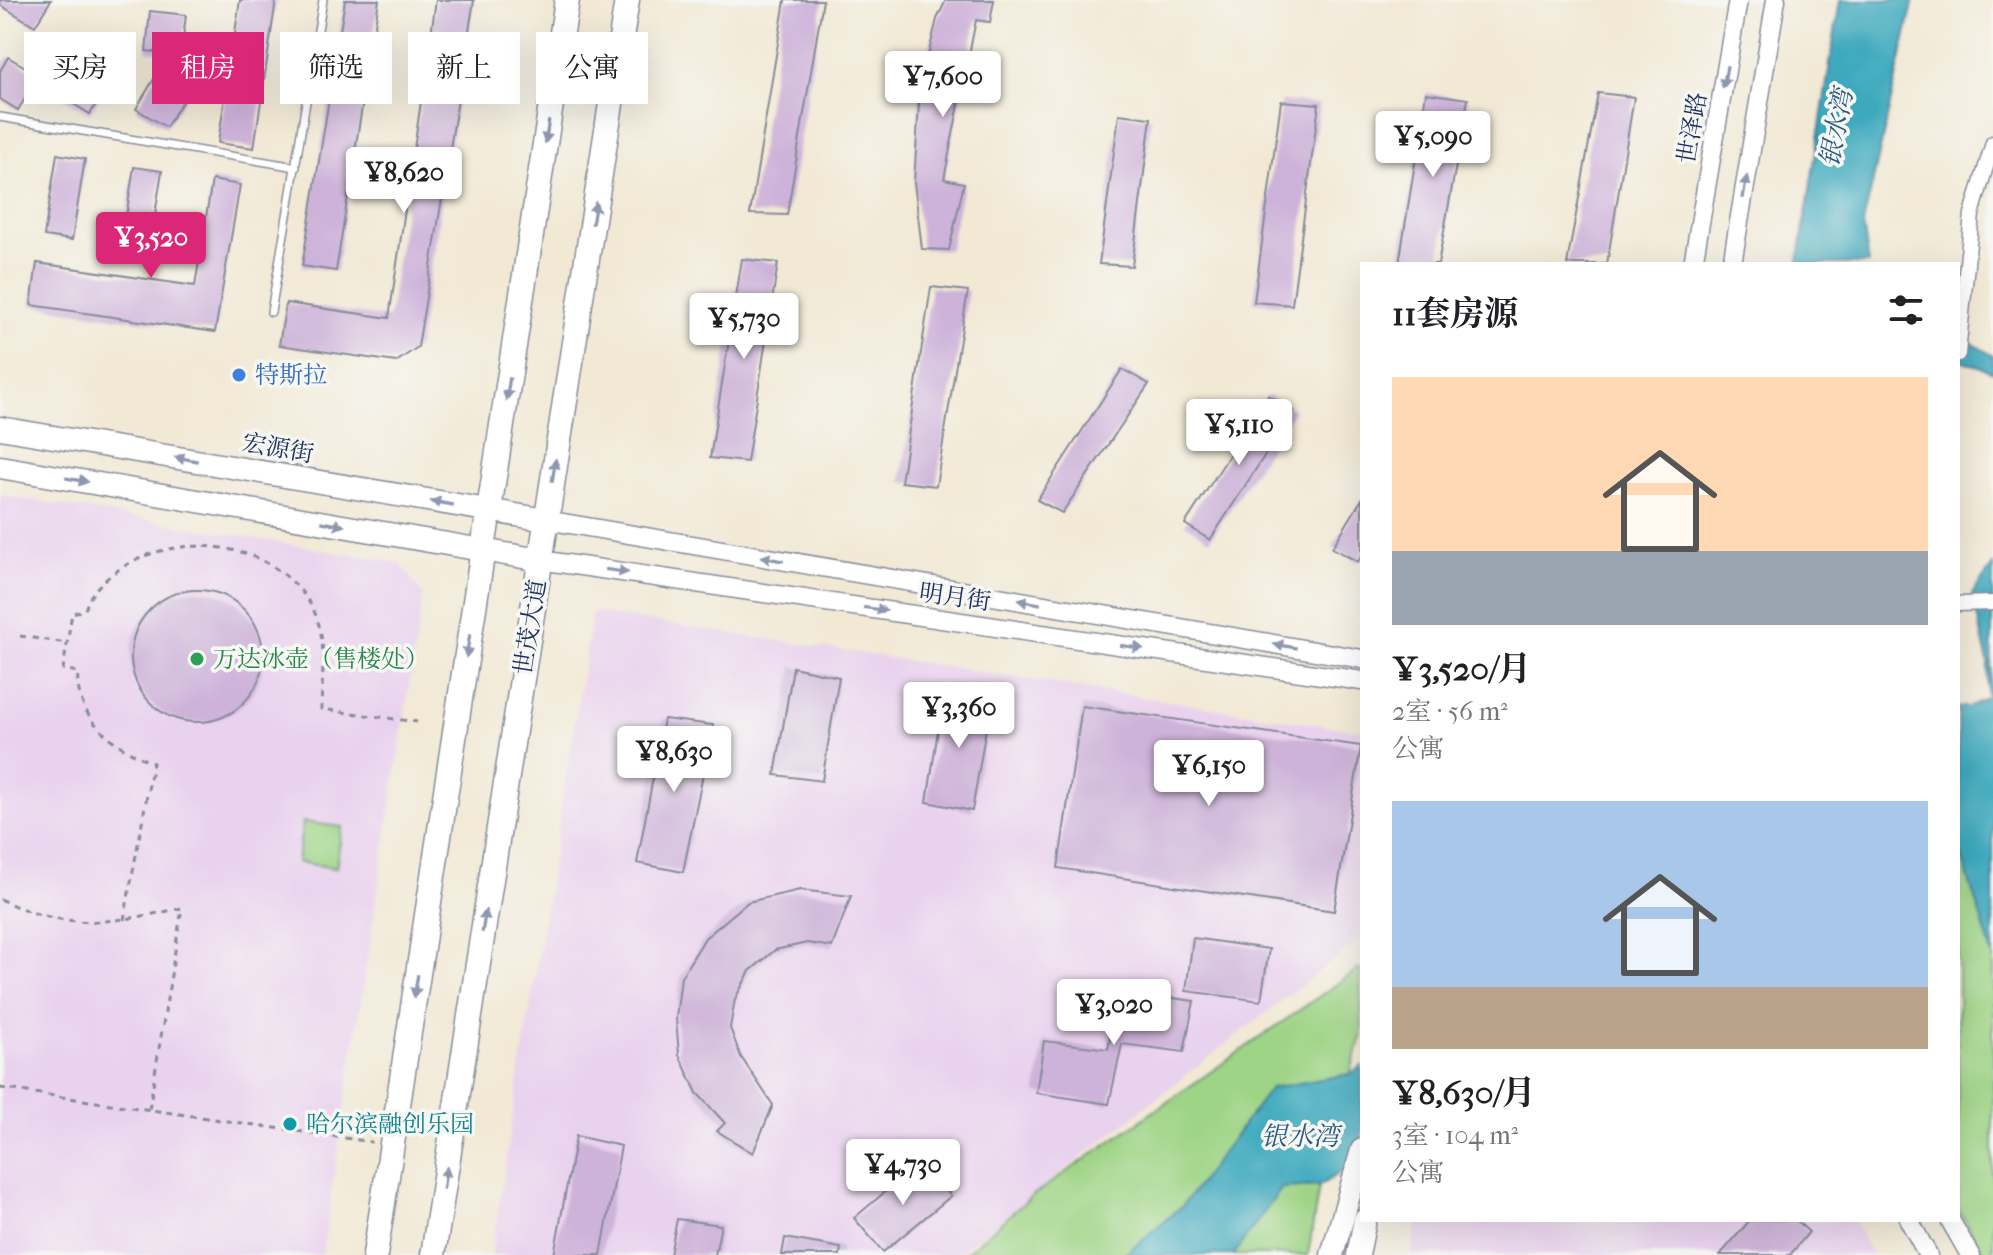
<!DOCTYPE html>
<html lang="zh">
<head>
<meta charset="utf-8">
<style>
	body { margin:0; font-family:"IM FELL French Canon","Noto Serif SC",serif; background:#f6f6f6; color:#202124; height:100vh; display:flex; flex-direction:column; font-size:30px; white-space:nowrap }
	* { box-sizing:border-box; margin:0 }
	p { font-size:26px; color:#757577 }
	.icon { flex:none; width:44px; height:44px; fill:none; stroke:currentColor; stroke-width:2; stroke-linecap:round; stroke-linejoin:round }
	.map { position:relative; flex:1; overflow:hidden }
	.sheet { position:absolute; left:1360px; top:262px; width:600px; height:960px; display:flex; flex-direction:column; background:#fff; border-radius:0px; box-shadow:0 8px 32px #0002 }
	.sheet>* { flex:none }
	.banner { position:absolute; left:24px; top:32px; width:760px; height:72px; display:flex; gap:16px }
	.price { position:absolute; translate:-50% -68px; padding:0 18px; border-radius:8px; background:#fff; color:#222; font-size:26px; line-height:52px; filter:drop-shadow(0 2px 4px #0008) }
	.price::after { content:''; position:absolute; left:50%; top:48px; width:24px; height:18px; margin-left:-12px; background:inherit; clip-path:polygon(0 0,100% 0,50% 100%) }
	.price.selected { background:#db2777; color:#fff }
	ul { padding:0; list-style:none }
	li { display:grid; align-content:center; gap:16px; height:424px; padding:0 32px }
	li span { display:grid; place-items:center; height:248px; border-radius:0px; color:#555 }
	li>.icon { margin-inline-start:auto }
	span .icon { width:144px; height:144px; fill:#fffc; stroke-width:1 }
	li b { font-size:34px }
	h2 { display:flex; justify-content:space-between; align-items:center; height:96px; padding:0 32px; font-size:34px }
	.pill { padding:0 28px; border-radius:0px; background:#fff; box-shadow:0 8px 32px #0002; font-size:28px; line-height:72px }
	.pill.selected { background:#db2777; color:#fff }
	.map>svg:first-child { display:block }
	.built { fill:#e9d2ee }
	.green { fill:#9ed485; stroke:#5c8272; stroke-width:2 }
	.water { fill:#3da9bd; stroke:#2c6c8e; stroke-width:2 }
	.building { fill:#cdb2d9 }
	.lines { fill:none; stroke-linecap:round; stroke-linejoin:round }
	.service-casing { stroke:#868c9a; stroke-width:10 }
	.minor-casing { stroke:#868c9a; stroke-width:17 }
	.tertiary-casing { stroke:#868c9a; stroke-width:21 }
	.secondary-casing { stroke:#868c9a; stroke-width:25 }
	.primary-casing { stroke:#868c9a; stroke-width:27 }
	.path { stroke:#868c9a; stroke-width:3; stroke-dasharray:6 6; stroke-linecap:butt }
	.service { stroke:#fff; stroke-width:7 }
	.minor { stroke:#fff; stroke-width:14 }
	.tertiary { stroke:#fff; stroke-width:18 }
	.secondary { stroke:#fff; stroke-width:22 }
	.primary { stroke:#fff; stroke-width:24 }
	.oneway { fill:#8d97ae }
	.shop-dot { fill:#3f7fe0; stroke:#f6f6f2; stroke-width:3 }
	.leisure-dot { fill:#2e9e5b; stroke:#f6f6f2; stroke-width:3 }
	.culture-dot { fill:#0f9aa8; stroke:#f6f6f2; stroke-width:3 }
	.labels { text-anchor:middle; stroke-width:7; stroke-linejoin:round; paint-order:stroke }
	.street-label { font-size:24px; fill:#1b2f5e; stroke:#f6f6f2 }
	.shop-label { font-size:24px; fill:#366cbe; stroke:#f6f6f2; text-anchor:start }
	.leisure-label { font-size:24px; fill:#27864d; stroke:#f6f6f2; text-anchor:start }
	.culture-label { font-size:24px; fill:#0d838f; stroke:#f6f6f2; text-anchor:start }
	.water-label { font-size:26px; font-style:italic; fill:#275a7f; stroke:#f6f6f2 }
</style>
</head>
<body>
<div class="map">
<svg width="1993" height="1255" viewBox="0 0 1993 1255">
	<rect width="100%" height="100%" fill="#f6f6f2"/>
	<filter id="ink" filterUnits="userSpaceOnUse"><feTurbulence type="fractalNoise" baseFrequency=".0125" numOctaves="2"/><feDisplacementMap in="SourceGraphic" scale="16" xChannelSelector="R" yChannelSelector="G"/><feConvolveMatrix kernelMatrix="1 2 1 2 8 2 1 2 1" color-interpolation-filters="sRGB"/></filter>
	<filter id="wash" filterUnits="userSpaceOnUse"><feTurbulence type="fractalNoise" baseFrequency=".006" numOctaves="4" result="noise"/><feDisplacementMap in="SourceGraphic" scale="32" xChannelSelector="R" yChannelSelector="G"/><feGaussianBlur stdDeviation="1.8" result="paint"/><feColorMatrix in="noise" values="0 0 0 0 0 0 0 0 0 0 0 0 0 0 0 0 0 1.4 0 .05"/><feComposite in="paint" operator="in"/></filter>
	<g filter="url(#wash)">
		<rect width="100%" height="100%" fill="#f2e9d5"/>
		<g class="built">
			<path d="M 0,495 L 400,563 L 423,595 L 322,1255 L 0,1255 Z"/>
			<path d="M 592,612 L 1362,731 L 1362,934 L 1358,941 L 956,1255 L 491,1255 Z"/>
			<path d="M 1417,1220 L 1853,1220 L 1873,1255 L 1411,1255 Z"/>
		</g>
		<g class="green">
			<path d="M 303,822 L 342,827 L 336,868 L 297,862 Z"/>
			<path d="M 1958,844 L 1993,957 L 1993,1255 L 1984,1255 L 1958,1208 Z"/>
			<path d="M 1360,968 L 1362,1035 L 1350,1074 L 1271,1088 L 1183,1205 L 1124,1255 L 963,1255 L 1032,1196 Z"/>
			<path d="M 1319,1186 L 1308,1255 L 1233,1255 L 1282,1188 Z"/>
		</g>
		<g class="water">
			<path d="M 1840,0 L 1914,0 L 1863,224 L 1869,264 L 1798,264 Z"/>
			<path d="M 1958,334 L 1993,356 L 1993,372 L 1958,359 Z"/>
			<path d="M 1993,565 L 1990,729 L 1993,736 L 1993,957 L 1958,844 L 1958,707 L 1969,707 L 1987,697 L 1988,662 L 1972,594 Z"/>
			<path d="M 1362,1066 L 1362,1159 L 1319,1186 L 1282,1188 L 1233,1255 L 1124,1255 L 1183,1205 L 1271,1088 L 1350,1074 Z"/>
		</g>
		<g id="blocks">
			<g class="building">
				<path d="M 0,0 L 51,0 L 35,26 L 0,5 Z"/>
				<path d="M 240,0 L 276,0 L 254,148 L 218,143 Z"/>
				<path d="M 345,0 L 379,0 L 336,271 L 302,266 Z"/>
				<path d="M 436,0 L 474,0 L 418,347 L 396,362 L 279,345 L 286,303 L 389,318 Z"/>
				<path d="M 785,0 L 823,0 L 787,215 L 750,214 Z"/>
				<path d="M 946,0 L 994,0 L 990,22 L 976,20 L 944,179 L 964,183 L 949,250 L 922,249 L 914,182 L 920,88 L 937,19 Z"/>
				<path d="M 150,11 L 186,15 L 181,55 L 146,51 Z"/>
				<path d="M 8,57 L 39,75 L 18,110 L 0,99 L 0,71 Z"/>
				<path d="M 80,61 L 111,79 L 90,114 L 59,95 Z"/>
				<path d="M 157,74 L 188,93 L 166,127 L 136,109 Z"/>
				<path d="M 1426,93 L 1468,99 L 1438,264 L 1399,264 Z"/>
				<path d="M 1598,93 L 1634,97 L 1607,264 L 1567,264 Z"/>
				<path d="M 1281,101 L 1319,104 L 1292,305 L 1254,302 Z"/>
				<path d="M 1119,114 L 1151,118 L 1132,266 L 1099,264 Z"/>
				<path d="M 57,154 L 85,159 L 72,240 L 44,236 Z"/>
				<path d="M 134,167 L 162,171 L 149,252 L 121,248 Z"/>
				<path d="M 212,180 L 240,185 L 215,332 L 31,305 L 37,263 L 195,286 Z"/>
				<path d="M 742,259 L 778,263 L 747,462 L 710,458 Z"/>
				<path d="M 931,287 L 968,291 L 936,486 L 901,482 Z"/>
				<path d="M 1122,369 L 1149,384 L 1062,513 L 1037,500 Z"/>
				<path d="M 1268,395 L 1294,410 L 1210,540 L 1185,524 Z"/>
				<path d="M 1362,499 L 1362,555 L 1358,562 L 1332,548 Z"/>
				<circle cx="197" cy="656" r="66"/>
				<path d="M 793,667 L 839,677 L 822,781 L 775,775 Z"/>
				<path d="M 944,691 L 991,699 L 972,811 L 927,802 Z"/>
				<path d="M 1082,706 L 1361,746 L 1334,911 L 1058,868 Z"/>
				<path d="M 664,719 L 713,725 L 683,872 L 637,863 Z"/>
				<path d="M 800,890 L 851,896 L 832,947 L 807,943 L 775,950 L 750,971 L 735,999 L 730,1028 L 741,1057 L 773,1105 L 753,1153 L 717,1131 L 725,1123 L 697,1093 L 679,1055 L 676,1018 L 681,977 L 705,938 L 748,902 Z"/>
				<path d="M 1193,938 L 1269,949 L 1261,1001 L 1186,991 Z"/>
				<path d="M 1119,990 L 1194,1001 L 1184,1052 L 1122,1044 L 1109,1104 L 1036,1093 L 1044,1041 L 1108,1049 Z"/>
				<path d="M 576,1136 L 621,1146 L 601,1255 L 554,1255 Z"/>
				<path d="M 922,1161 L 951,1196 L 883,1252 L 854,1218 Z"/>
				<path d="M 677,1219 L 721,1225 L 715,1255 L 670,1255 Z"/>
				<path d="M 1750,1220 L 1796,1220 L 1809,1232 L 1790,1255 L 1720,1255 Z"/>
				<path d="M 785,1238 L 841,1248 L 840,1255 L 782,1255 Z"/>
			</g>
		</g>
	</g>
	<g filter="url(#ink)">
		<use href="#blocks" fill-opacity="0" stroke="#868c9a" stroke-width="2"/>
		<g class="lines">
			<defs>
				<g id="service">
					<path d="M 0,117 L 296,167"/>
					<path d="M 271,312 L 323,0"/>
				</g>
				<g id="minor">
					<path d="M 1958,354 L 1972,214 L 1993,143"/>
					<path d="M 1958,604 L 1993,603"/>
				</g>
				<g id="tertiary">
					<path d="M 1693,264 L 1738,0"/>
					<path d="M 1732,264 L 1776,0"/>
					<path d="M 546,520 L 1362,659"/>
					<path d="M 540,560 L 1362,681"/>
					<path d="M 1909,1220 L 1928,1255"/>
					<path d="M 1950,1220 L 1970,1255"/>
				</g>
				<g id="secondary">
					<path d="M 0,428 L 546,520"/>
					<path d="M 0,467 L 540,560"/>
					<path d="M 1332,1255 L 1362,1150"/>
					<path d="M 1358,1255 L 1365,1220"/>
				</g>
				<g id="primary">
					<path d="M 375,1255 L 567,0"/>
					<path d="M 433,1255 L 627,0"/>
				</g>
			</defs>
			<use href="#service" class="service-casing"/>
			<use href="#minor" class="minor-casing"/>
			<use href="#tertiary" class="tertiary-casing"/>
			<use href="#secondary" class="secondary-casing"/>
			<use href="#primary" class="primary-casing"/>
			<g class="path">
				<path d="M 20,636 L 67,643"/>
				<path d="M 0,899 C 66,932 113,923 182,908 L 149,1110"/>
				<path d="M 124,920 L 153,763 C 115,747 74,718 78,672 L 63,669 L 72,613 L 85,610 C 90,593 99,584 114,573 C 171,530 268,538 309,602 C 329,633 322,675 321,709 L 417,722"/>
				<path d="M 0,1088 L 372,1142"/>
			</g>
			<use href="#service" class="service"/>
			<use href="#minor" class="minor"/>
			<use href="#tertiary" class="tertiary"/>
			<use href="#secondary" class="secondary"/>
			<use href="#primary" class="primary"/>
		</g>
		<defs><path id="oneway-solid" d="M-6-.8H1V-3.2L6.5 0L1 3.2V.8H-6Z" transform="scale(2)"/></defs>
		<g class="oneway">
			<use href="#oneway-solid" transform="translate(1725 77) rotate(100)"/>
			<use href="#oneway-solid" transform="translate(547 132) rotate(99)"/>
			<use href="#oneway-solid" transform="translate(1745 187) rotate(-80)"/>
			<use href="#oneway-solid" transform="translate(594 213) rotate(-81)"/>
			<use href="#oneway-solid" transform="translate(508 389) rotate(99)"/>
			<use href="#oneway-solid" transform="translate(186 459) rotate(-170)"/>
			<use href="#oneway-solid" transform="translate(554 470) rotate(-81)"/>
			<use href="#oneway-solid" transform="translate(77 480) rotate(10)"/>
			<use href="#oneway-solid" transform="translate(442 503) rotate(-170)"/>
			<use href="#oneway-solid" transform="translate(333 524) rotate(10)"/>
			<use href="#oneway-solid" transform="translate(772 559) rotate(-170)"/>
			<use href="#oneway-solid" transform="translate(617 571) rotate(8)"/>
			<use href="#oneway-solid" transform="translate(1029 602) rotate(-170)"/>
			<use href="#oneway-solid" transform="translate(875 609) rotate(8)"/>
			<use href="#oneway-solid" transform="translate(468 646) rotate(99)"/>
			<use href="#oneway-solid" transform="translate(1285 646) rotate(-170)"/>
			<use href="#oneway-solid" transform="translate(1132 647) rotate(8)"/>
			<use href="#oneway-solid" transform="translate(484 921) rotate(-81)"/>
			<use href="#oneway-solid" transform="translate(416 986) rotate(99)"/>
			<use href="#oneway-solid" transform="translate(445 1178) rotate(-81)"/>
		</g>
	</g>
	<circle class="shop-dot" cx="239" cy="375" r="8"/>
	<circle class="leisure-dot" cx="197" cy="659" r="8"/>
	<circle class="culture-dot" cx="290" cy="1124" r="8"/>
	<g class="labels">
		<g class="street-label">
			<text transform="translate(1692 128) rotate(-80)" y="8">世泽路</text>
			<text transform="translate(278 448) rotate(10)" y="8">宏源街</text>
			<text transform="translate(955 597) rotate(8)" y="8">明月街</text>
			<text transform="translate(530 627) rotate(-81)" y="8">世茂大道</text>
		</g>
		<g class="shop-label">
			<text x="255" y="383">特斯拉</text>
		</g>
		<g class="leisure-label">
			<text x="213" y="667">万达冰壶（售楼处）</text>
		</g>
		<g class="culture-label">
			<text x="306" y="1132">哈尔滨融创乐园</text>
		</g>
		<g class="water-label">
			<text transform="translate(1836 128) rotate(-79)" y="9">银水湾</text>
			<text x="1300" y="1145">银水湾</text>
		</g>
	</g>
</svg>
<b class="price" style="left:943px;top:119px">¥7,600</b>
<b class="price" style="left:1433px;top:179px">¥5,090</b>
<b class="price" style="left:404px;top:215px">¥8,620</b>
<b class="price selected" style="left:151px;top:280px">¥3,520</b>
<b class="price" style="left:744px;top:361px">¥5,730</b>
<b class="price" style="left:1239px;top:467px">¥5,110</b>
<b class="price" style="left:959px;top:750px">¥3,360</b>
<b class="price" style="left:674px;top:794px">¥8,630</b>
<b class="price" style="left:1209px;top:808px">¥6,150</b>
<b class="price" style="left:1114px;top:1047px">¥3,020</b>
<b class="price" style="left:903px;top:1207px">¥4,730</b>
<div class="banner">
<a class="pill">买房</a>
<a class="pill selected">租房</a>
<a class="pill">筛选</a>
<a class="pill">新上</a>
<a class="pill">公寓</a>
</div>
<section class="sheet">
<h2>11套房源<svg class="icon" aria-label="filters" viewBox="0 0 24 24"><path d="M4 7h16M4 17h16"/><circle cx="9" cy="7" r="2"/><circle cx="15" cy="17" r="2"/></svg></h2>
<ul>
<li><span style="background:linear-gradient(#ffd9b3 70%,#9aa5b1 0)"><svg class="icon" aria-label="home" viewBox="0 0 24 24"><path d="M3 11l9-7 9 7M6 9v11h12V9"/></svg></span><div><b>¥3,520/月</b><p>2室 · 56 m²</p><p>公寓</p></div></li>
<li><span style="background:linear-gradient(#a9c7e8 75%,#b9a48a 0)"><svg class="icon" aria-label="home" viewBox="0 0 24 24"><path d="M3 11l9-7 9 7M6 9v11h12V9"/></svg></span><div><b>¥8,630/月</b><p>3室 · 104 m²</p><p>公寓</p></div></li>
</ul>
</section>
</div>
</body>
</html>
